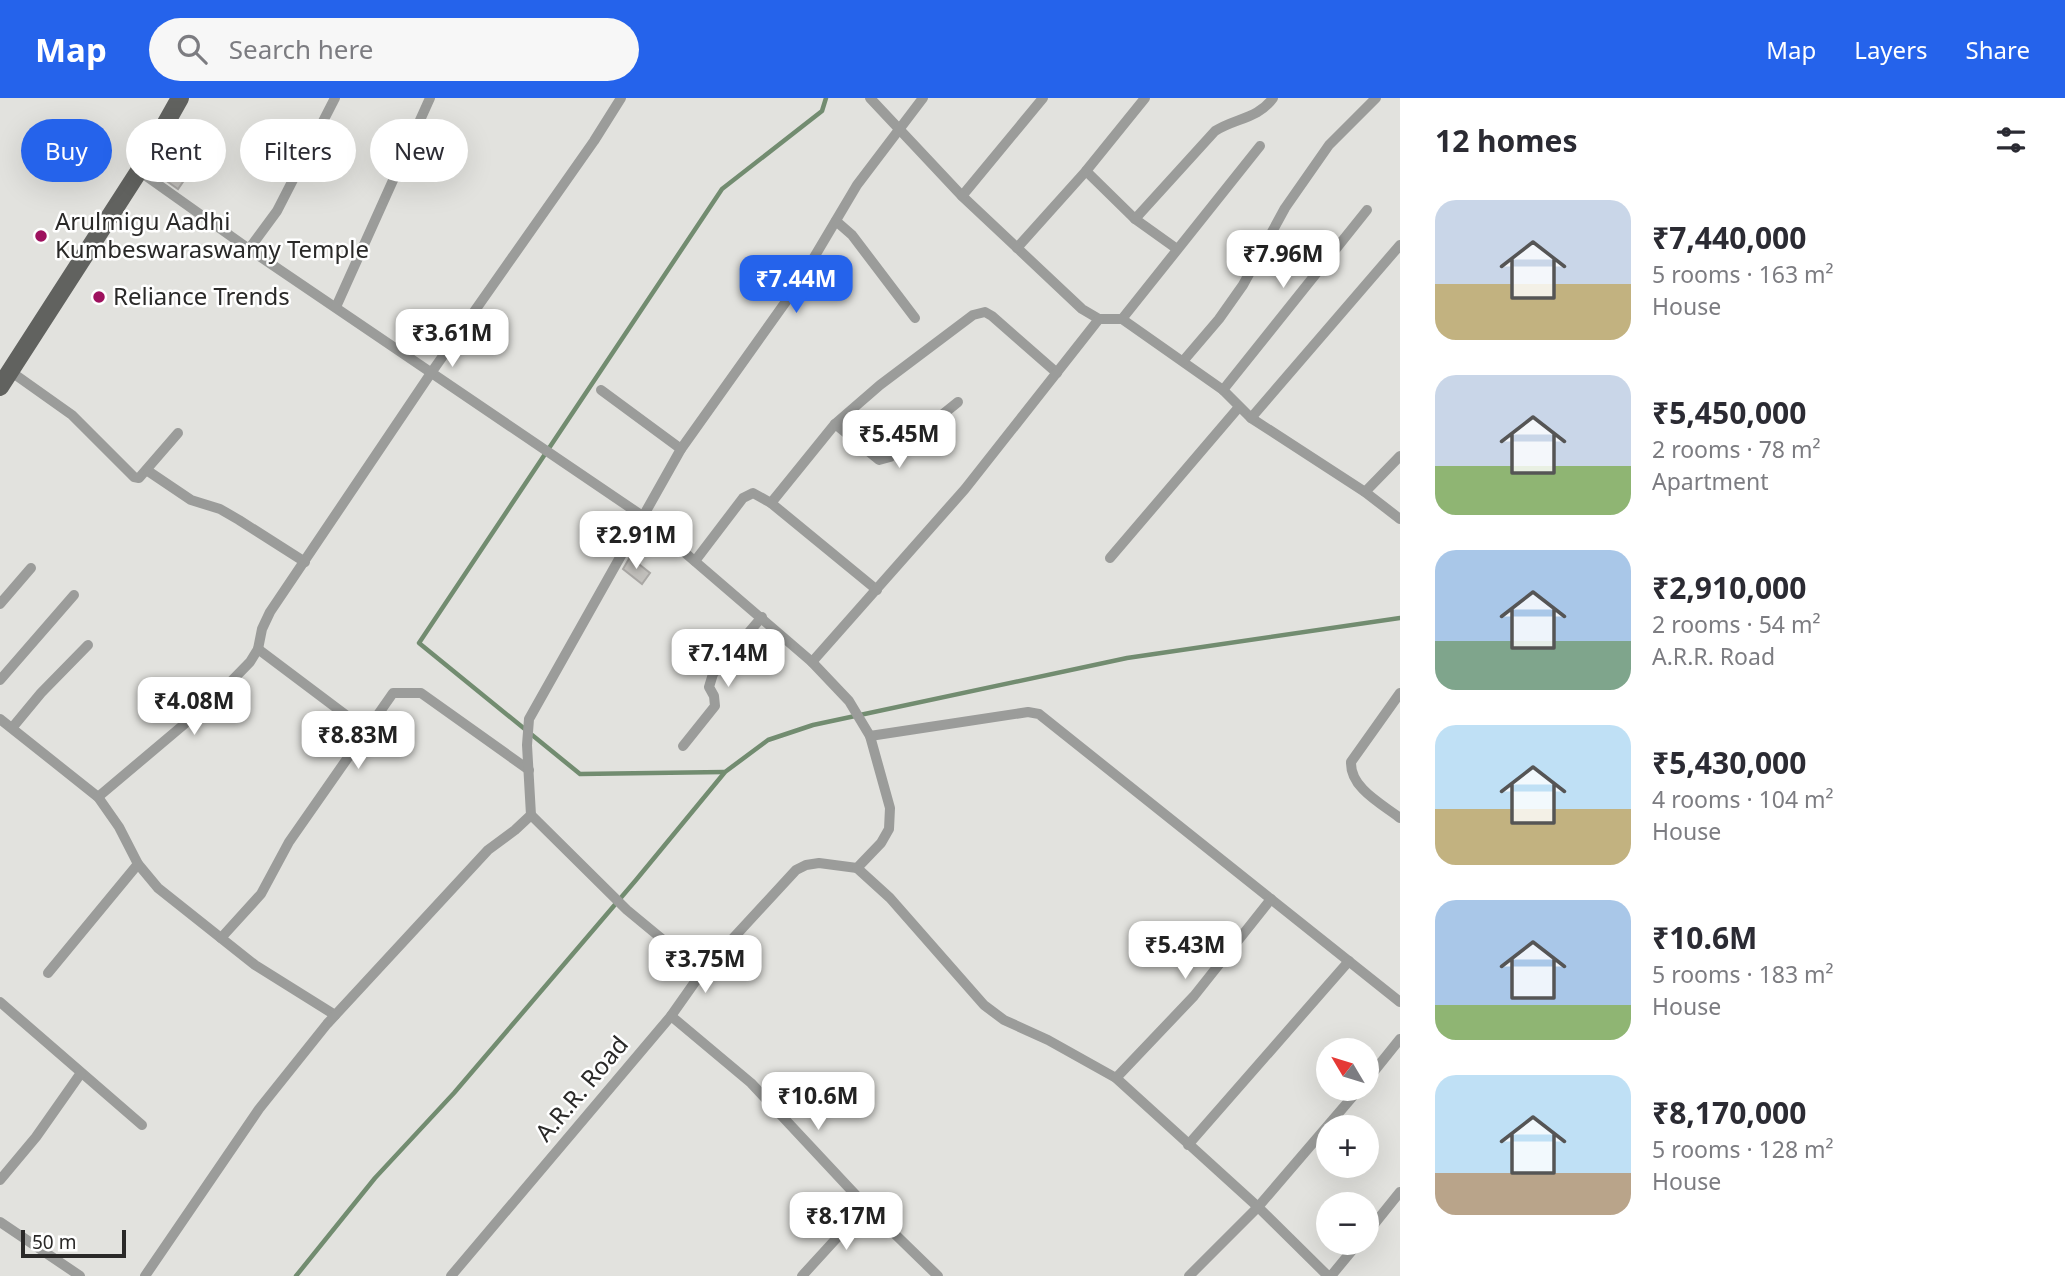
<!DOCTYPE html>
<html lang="en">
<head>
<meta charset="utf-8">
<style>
	body { margin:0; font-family:"Noto Sans",sans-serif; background:#f7f7f7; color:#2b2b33; height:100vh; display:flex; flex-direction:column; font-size:26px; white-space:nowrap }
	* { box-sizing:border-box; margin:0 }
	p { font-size:23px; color:#7c7c81 }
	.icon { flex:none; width:38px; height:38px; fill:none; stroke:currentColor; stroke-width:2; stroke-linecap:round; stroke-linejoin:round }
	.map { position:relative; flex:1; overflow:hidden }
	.side { display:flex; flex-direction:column; background:#fff; width:665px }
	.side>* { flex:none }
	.hud { position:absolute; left:21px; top:21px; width:665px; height:63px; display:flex; gap:14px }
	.needle { width:46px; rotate:308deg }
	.fabs { position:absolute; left:1316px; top:940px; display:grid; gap:14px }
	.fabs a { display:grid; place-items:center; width:63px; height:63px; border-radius:50%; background:#fff; box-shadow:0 7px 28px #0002; font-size:35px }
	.scale { position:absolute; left:21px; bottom:18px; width:105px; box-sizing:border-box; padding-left:7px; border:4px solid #2a2928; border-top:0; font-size:19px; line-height:24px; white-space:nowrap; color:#2a2928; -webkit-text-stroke:5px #fff; paint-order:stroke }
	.price { position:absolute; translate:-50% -60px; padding:0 16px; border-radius:14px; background:#fff; color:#222; font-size:23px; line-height:46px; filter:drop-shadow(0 2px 4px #0008) }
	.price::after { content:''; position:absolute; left:50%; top:42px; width:21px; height:16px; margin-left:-10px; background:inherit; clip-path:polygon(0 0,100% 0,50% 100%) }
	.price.on { background:#2563eb; color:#fff }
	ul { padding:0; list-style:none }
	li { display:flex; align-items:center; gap:21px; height:175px; padding:0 35px }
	li span { display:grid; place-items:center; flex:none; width:196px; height:140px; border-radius:21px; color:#555 }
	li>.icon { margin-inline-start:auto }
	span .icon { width:84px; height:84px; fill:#fffc; stroke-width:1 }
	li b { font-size:30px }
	h2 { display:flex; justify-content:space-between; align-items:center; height:84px; padding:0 35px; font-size:30px }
	.pill { padding:0 24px; border-radius:32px; background:#fff; box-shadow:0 7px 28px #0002; font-size:24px; line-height:63px }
	.pill.on { background:#2563eb; color:#fff }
	header { display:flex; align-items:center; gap:42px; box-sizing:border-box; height:98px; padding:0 35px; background:#2563eb; color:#fff }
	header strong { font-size:33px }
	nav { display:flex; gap:38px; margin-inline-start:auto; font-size:24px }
	.search { width:490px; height:63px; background:#f7f7f7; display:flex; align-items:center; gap:18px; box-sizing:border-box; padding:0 24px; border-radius:38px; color:#7c7c81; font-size:26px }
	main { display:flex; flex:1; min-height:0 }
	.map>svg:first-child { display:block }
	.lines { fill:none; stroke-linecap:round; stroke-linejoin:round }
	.stream { stroke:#728c70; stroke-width:4.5 }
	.building { fill:#c2c0bc; stroke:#a9a7a4; stroke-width:2 }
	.street { stroke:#9b9c9a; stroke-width:10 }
	.primary { stroke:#61625f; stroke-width:18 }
	.poi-dot { fill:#9e115e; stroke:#fff; stroke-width:2.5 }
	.labels { text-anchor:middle; stroke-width:5; stroke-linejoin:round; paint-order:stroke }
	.poi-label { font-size:24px; fill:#2a2928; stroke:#fff; text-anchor:start }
	.street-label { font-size:24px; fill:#2a2928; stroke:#fff }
</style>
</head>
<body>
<header>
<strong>Map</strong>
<div class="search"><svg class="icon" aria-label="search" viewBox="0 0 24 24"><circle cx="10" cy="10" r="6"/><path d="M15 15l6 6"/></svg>Search here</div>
<nav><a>Map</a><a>Layers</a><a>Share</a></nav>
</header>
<main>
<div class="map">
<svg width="1400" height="1178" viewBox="0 0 1400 1178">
	<rect width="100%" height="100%" fill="#e2e2de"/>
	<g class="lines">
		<g class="stream">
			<path d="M 724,674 L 580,676 L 419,545 L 722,91 L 822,13 L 826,0"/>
			<path d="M 296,1178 L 375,1080 L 454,995 L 636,782 L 725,674 L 768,642 L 813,627 L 1127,560 L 1400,520"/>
		</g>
	</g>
	<g class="building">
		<path d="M 168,53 L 174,57 L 176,55 L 194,68 L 178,91 L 154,74 Z"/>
		<path d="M 630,459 L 650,475 L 642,486 L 623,471 Z"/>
	</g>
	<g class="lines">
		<g class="street">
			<path d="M 870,0 L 962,98 L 1082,211 L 1099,221 L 1122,221 L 1223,292 L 1251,320 L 1365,394 L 1400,421"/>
			<path d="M 139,73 L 249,151 L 641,417 L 812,564 L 849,603 L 870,638 L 890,710 L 889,731 L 881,745 L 857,770 L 819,765 L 806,767 L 796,772 L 702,874 L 671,918 L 451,1178"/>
			<path d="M 1086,73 L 1135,121 L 1177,151"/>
			<path d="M 962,98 L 1043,0"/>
			<path d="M 1135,121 L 1215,33 C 1235,20 1258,21 1273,0"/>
			<path d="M 836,123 L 852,137 L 915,220"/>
			<path d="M 1017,150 L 1086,73 L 1145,0"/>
			<path d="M 249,151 L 277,113 L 335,0"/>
			<path d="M 336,209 L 430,0"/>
			<path d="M 1122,221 L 1260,48"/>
			<path d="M 1184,262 L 1219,221 L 1243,187 L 1285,110 L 1329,47 L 1376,0"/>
			<path d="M 10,273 L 72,317 L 134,379 L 139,380 L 178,335"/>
			<path d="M 601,292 L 681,351"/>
			<path d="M 1223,292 L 1367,112"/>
			<path d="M 1251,320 L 1400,147"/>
			<path d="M 835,326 L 879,362 L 890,359 L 958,304"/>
			<path d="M 148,373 L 191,402 L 220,411 L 239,422 L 305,464"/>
			<path d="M 1365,394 L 1400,358"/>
			<path d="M 771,405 L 835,326 L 880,287 L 973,217 L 985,214 L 992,218 L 1057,275"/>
			<path d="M 1110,460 L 1239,309"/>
			<path d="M 695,463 L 743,400 L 753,395 L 771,405 L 877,492"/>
			<path d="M 0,506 L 31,470"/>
			<path d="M 258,551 L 367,633"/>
			<path d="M 812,564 L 965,391 L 1099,221"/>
			<path d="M 0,582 L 74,497"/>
			<path d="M 1400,595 L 1351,664 C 1350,690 1382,706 1400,720"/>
			<path d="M 0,621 L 98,699 L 119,729 L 138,766 L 158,790 L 255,867 L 335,917"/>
			<path d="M 12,630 L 41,595 L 88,547"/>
			<path d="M 870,638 L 1028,614 L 1039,616 L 1400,904"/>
			<path d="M 683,648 L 715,608 L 714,598 L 709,589 L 713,576 L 762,519"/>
			<path d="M 98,699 L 213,602 L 250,564 L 258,551 L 262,531 L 270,514 L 431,275 L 594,43 L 621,0"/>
			<path d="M 531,717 L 627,812 L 702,874"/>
			<path d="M 857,770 L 890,800 L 984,907 L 1004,922 L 1048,942 L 1116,980 L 1258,1109 L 1328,1178"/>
			<path d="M 221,840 L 261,796 L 289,744 L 393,595 L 421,595 L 529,672"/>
			<path d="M 48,875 L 138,766"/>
			<path d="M 0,904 L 142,1027"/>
			<path d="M 671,918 L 751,985 L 866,1108 L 938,1178"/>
			<path d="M 1116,980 L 1194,898 L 1271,801"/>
			<path d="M 1367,982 L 1400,941"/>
			<path d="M 1188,1047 L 1349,863"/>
			<path d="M 0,1082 L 36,1039 L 81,975"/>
			<path d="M 0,1124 L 80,1178"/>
			<path d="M 1367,1135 L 1400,1094"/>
			<path d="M 145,1178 L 259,1011 L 327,926 L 488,752 L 515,732 L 531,717 L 527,647 L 529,621 L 681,351 L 797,188 L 857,87 L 923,0"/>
			<path d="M 802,1178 L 866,1108"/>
			<path d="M 1189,1178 L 1258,1109 L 1360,990"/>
			<path d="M 1331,1178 L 1359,1144"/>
		</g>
		<path class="primary" d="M 0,289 L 139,73 L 180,0"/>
	</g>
	<g class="poi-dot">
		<circle cx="41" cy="138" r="7"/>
		<circle cx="99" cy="199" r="7"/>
	</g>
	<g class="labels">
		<g class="poi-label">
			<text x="55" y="132">Arulmigu Aadhi<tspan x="55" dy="28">Kumbeswaraswamy Temple</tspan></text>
			<text x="113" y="207">Reliance Trends</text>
		</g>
		<g class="street-label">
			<text transform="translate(582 991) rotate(-50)" y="8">A.R.R. Road</text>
		</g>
	</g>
</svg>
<div class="fabs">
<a><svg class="needle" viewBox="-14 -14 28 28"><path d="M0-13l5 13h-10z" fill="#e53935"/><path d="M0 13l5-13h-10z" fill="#7c7c81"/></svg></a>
<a>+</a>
<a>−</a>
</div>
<div class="scale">50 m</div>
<b class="price" style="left:1283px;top:192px">₹7.96M</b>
<b class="price on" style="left:796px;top:217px">₹7.44M</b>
<b class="price" style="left:452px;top:271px">₹3.61M</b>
<b class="price" style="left:899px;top:372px">₹5.45M</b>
<b class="price" style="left:636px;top:473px">₹2.91M</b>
<b class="price" style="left:728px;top:591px">₹7.14M</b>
<b class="price" style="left:194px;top:639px">₹4.08M</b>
<b class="price" style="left:358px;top:673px">₹8.83M</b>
<b class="price" style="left:1185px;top:883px">₹5.43M</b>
<b class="price" style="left:705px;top:897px">₹3.75M</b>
<b class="price" style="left:818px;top:1034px">₹10.6M</b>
<b class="price" style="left:846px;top:1154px">₹8.17M</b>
<div class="hud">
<a class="pill on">Buy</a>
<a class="pill">Rent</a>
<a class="pill">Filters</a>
<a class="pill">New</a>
</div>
</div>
<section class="side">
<h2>12 homes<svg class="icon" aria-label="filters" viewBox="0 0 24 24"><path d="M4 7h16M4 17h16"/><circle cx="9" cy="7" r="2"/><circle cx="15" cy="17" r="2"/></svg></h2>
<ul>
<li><span style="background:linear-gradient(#c9d6e8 60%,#c2b280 0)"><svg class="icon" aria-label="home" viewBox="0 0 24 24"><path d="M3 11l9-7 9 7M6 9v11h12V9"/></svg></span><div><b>₹7,440,000</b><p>5 rooms · 163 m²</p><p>House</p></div></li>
<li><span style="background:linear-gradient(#c9d6e8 65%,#8fb573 0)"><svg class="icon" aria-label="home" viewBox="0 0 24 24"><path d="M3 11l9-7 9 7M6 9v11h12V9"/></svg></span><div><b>₹5,450,000</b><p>2 rooms · 78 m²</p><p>Apartment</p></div></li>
<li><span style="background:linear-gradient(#a9c7e8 65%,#7fa58c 0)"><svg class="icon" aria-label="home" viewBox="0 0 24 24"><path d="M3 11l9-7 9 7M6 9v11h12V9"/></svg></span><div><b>₹2,910,000</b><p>2 rooms · 54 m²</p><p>A.R.R. Road</p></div></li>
<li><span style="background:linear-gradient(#bfe0f5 60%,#c2b280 0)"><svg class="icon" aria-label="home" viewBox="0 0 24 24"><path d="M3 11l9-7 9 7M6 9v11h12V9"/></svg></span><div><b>₹5,430,000</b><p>4 rooms · 104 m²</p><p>House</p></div></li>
<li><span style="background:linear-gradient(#a9c7e8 75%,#8fb573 0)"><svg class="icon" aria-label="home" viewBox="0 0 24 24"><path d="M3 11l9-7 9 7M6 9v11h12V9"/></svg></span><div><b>₹10.6M</b><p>5 rooms · 183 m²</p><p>House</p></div></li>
<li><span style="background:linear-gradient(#bfe0f5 70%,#b9a48a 0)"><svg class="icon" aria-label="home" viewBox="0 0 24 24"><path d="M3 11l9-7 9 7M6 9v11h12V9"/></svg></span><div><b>₹8,170,000</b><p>5 rooms · 128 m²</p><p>House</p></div></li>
</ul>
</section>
</main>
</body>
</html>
